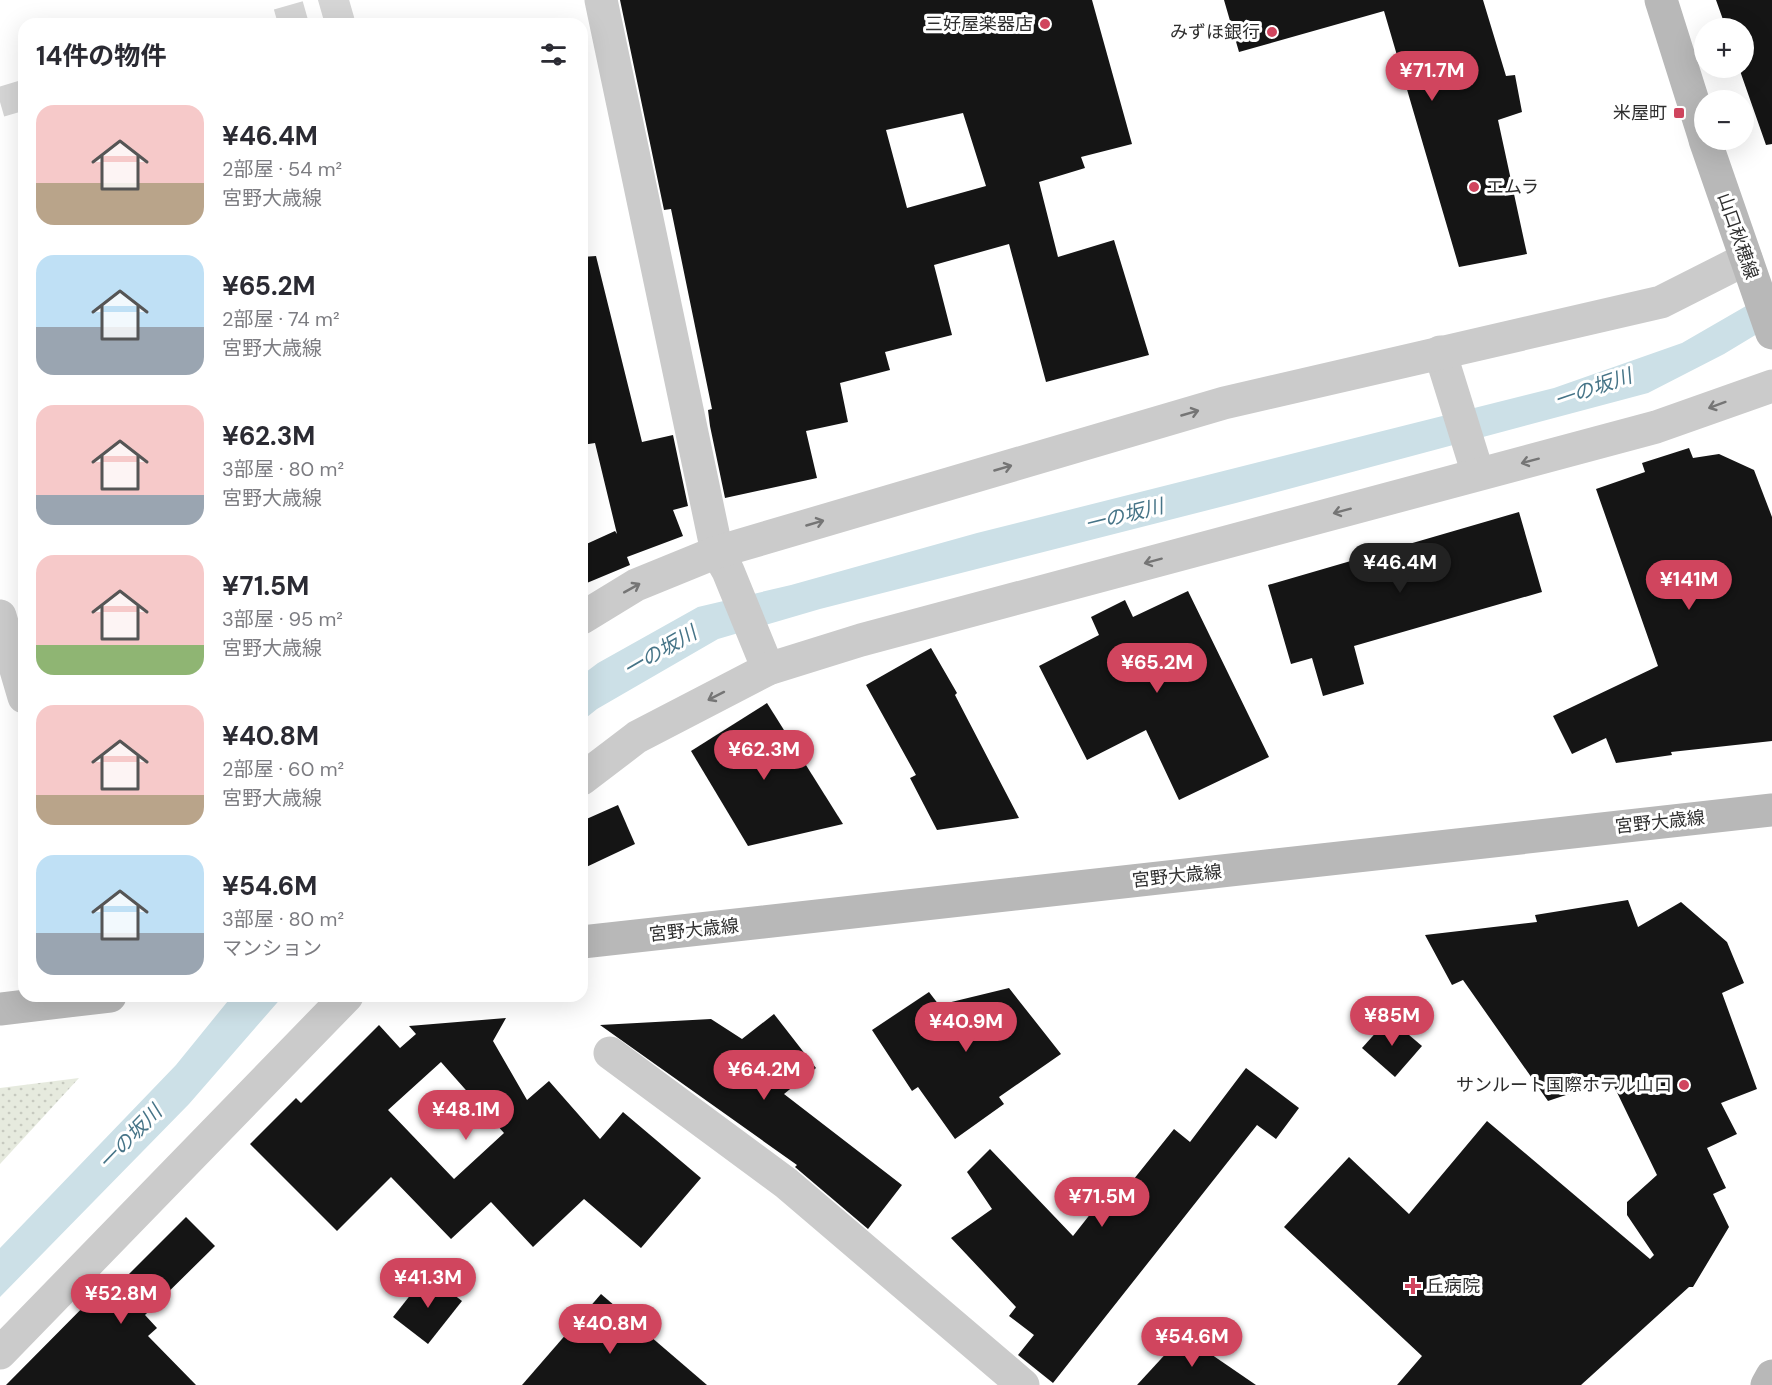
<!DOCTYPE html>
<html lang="ja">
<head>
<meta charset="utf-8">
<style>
	body { margin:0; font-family:"DM Sans","Noto Sans JP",sans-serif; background:#f7f7f7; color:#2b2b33; height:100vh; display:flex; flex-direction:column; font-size:22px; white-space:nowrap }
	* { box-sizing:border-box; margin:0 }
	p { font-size:20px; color:#7c7c81 }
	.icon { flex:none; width:33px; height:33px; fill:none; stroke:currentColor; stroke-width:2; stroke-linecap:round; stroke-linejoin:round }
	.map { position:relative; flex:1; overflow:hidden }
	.panel { position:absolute; left:18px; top:18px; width:570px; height:984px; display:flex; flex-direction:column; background:#fff; border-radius:18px; box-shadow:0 6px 24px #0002 }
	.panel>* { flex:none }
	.fabs { position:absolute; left:1694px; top:18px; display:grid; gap:12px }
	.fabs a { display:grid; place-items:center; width:60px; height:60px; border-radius:50%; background:#fff; box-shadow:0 6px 24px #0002; font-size:30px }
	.price { position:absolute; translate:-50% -51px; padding:0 14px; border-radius:21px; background:#d0455e; color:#fff; font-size:20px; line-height:39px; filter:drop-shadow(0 2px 3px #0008) }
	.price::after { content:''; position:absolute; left:50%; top:36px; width:18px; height:14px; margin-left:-9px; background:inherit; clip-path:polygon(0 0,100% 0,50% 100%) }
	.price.current { background:#222; color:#fff }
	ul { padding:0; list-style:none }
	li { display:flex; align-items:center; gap:18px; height:150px; padding:0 18px }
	li span { display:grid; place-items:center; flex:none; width:168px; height:120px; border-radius:18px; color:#555 }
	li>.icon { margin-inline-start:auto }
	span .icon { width:72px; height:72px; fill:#fffc; stroke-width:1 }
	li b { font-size:26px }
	h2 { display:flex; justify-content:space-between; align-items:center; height:72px; padding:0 18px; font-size:26px }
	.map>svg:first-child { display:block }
	.park { fill:url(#park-dots) }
	.water { fill:#cce0e7 }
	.building { fill:#151515; fill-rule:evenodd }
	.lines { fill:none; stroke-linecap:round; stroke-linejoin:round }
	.pedestrian-tunnel { stroke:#d5d5d5; stroke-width:30; stroke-dasharray:30 15; stroke-linecap:butt }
	.minor { stroke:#cbcbcb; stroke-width:33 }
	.secondary { stroke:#b8b8b8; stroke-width:33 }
	.oneway { stroke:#757575 }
	.poi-dot { fill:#d0455e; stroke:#fff; stroke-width:2 }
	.labels { text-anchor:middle; stroke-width:6; stroke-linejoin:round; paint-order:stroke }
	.poi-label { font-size:18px; fill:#2e2e2e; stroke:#fff; text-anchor:end }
	.street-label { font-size:18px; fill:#2e2e2e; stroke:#fff }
	.water-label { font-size:20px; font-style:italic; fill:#467487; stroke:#fff }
</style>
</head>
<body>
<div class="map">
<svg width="1772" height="1385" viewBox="0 0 1772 1385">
	<defs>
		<pattern id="park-dots" width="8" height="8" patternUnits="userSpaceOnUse" patternTransform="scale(1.5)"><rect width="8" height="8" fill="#e6eade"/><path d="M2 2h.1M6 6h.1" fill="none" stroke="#c6c9bf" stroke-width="1.8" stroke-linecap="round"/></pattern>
	</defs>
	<rect width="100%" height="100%" fill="#fff"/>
	<path class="park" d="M 79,1078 L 0,1164 L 0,1088 Z"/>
	<g class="water">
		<path d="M 1772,291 L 1772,325 L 1724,354 L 1648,393 L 1236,503 L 820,609 L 718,639 L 597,709 L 582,721 L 582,675 L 598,663 L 698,607 L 791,585 L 977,533 L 1554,388 L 1682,343 Z"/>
		<path d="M 232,996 L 283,996 L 189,1104 L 0,1297 L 0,1248 L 176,1065 Z"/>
	</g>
	<g class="building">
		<path d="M 620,0 L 1092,0 L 1132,144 L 1081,157 L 1085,168 L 1039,182 L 1058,257 L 1114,240 L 1149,355 L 1046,382 L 1009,244 L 934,265 L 952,335 L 885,352 L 890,370 L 840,383 L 848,422 L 806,431 L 817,478 L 725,498 L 710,426 L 708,410 L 712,409 L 671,209 L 664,210 ZM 963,113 L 986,186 L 907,208 L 886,130 Z"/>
		<path d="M 1224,0 L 1483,0 L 1506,76 L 1515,75 L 1522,112 L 1498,120 L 1527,254 L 1459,267 L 1384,11 L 1239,52 Z"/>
		<path d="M 1716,0 L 1772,0 L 1772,144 L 1766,145 L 1739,68 L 1743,68 L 1743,28 L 1726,28 Z"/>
		<path d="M 596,256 L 642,442 L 673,435 L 688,506 L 673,510 L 683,536 L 627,557 L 630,565 L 582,585 L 582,546 L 615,531 L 617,534 L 595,443 L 582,445 L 582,257 Z"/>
		<path d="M 1689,448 L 1693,458 L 1719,454 L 1754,470 L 1772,517 L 1772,741 L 1671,752 L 1672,755 L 1616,763 L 1606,738 L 1572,754 L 1553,716 L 1658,666 L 1596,489 L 1645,472 L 1642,463 Z"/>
		<path d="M 1519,512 L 1542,592 L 1354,646 L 1364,684 L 1323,696 L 1312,658 L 1291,664 L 1268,585 Z"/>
		<path d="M 1188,591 L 1269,757 L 1179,800 L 1146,730 L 1087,760 L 1039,666 L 1099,635 L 1091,617 L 1125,600 L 1133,617 Z"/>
		<path d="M 931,648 L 957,693 L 955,695 L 1019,818 L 937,830 L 910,778 L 916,775 L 866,685 Z"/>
		<path d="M 767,703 L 843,824 L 748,846 L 691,751 Z"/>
		<path d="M 618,805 L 635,844 L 582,869 L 582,821 Z"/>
		<path d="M 1628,900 L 1638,927 L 1681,902 L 1727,942 L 1744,983 L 1722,993 L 1757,1089 L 1721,1103 L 1737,1134 L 1707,1148 L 1726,1188 L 1713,1194 L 1729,1227 L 1693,1287 L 1689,1287 L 1581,1385 L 1397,1385 L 1422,1356 L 1284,1227 L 1349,1157 L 1409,1214 L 1487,1121 L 1650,1259 L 1654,1255 L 1627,1215 L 1627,1202 L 1657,1175 L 1611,1080 L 1548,1101 L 1463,980 L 1452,985 L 1425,935 L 1537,922 L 1535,915 Z"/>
		<path d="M 1009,988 L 1061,1054 L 999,1097 L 1004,1104 L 955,1139 L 918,1087 L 912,1091 L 872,1030 L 929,992 L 939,1005 Z"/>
		<path d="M 774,1014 L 816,1068 L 784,1094 L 902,1185 L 868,1229 L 795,1167 L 797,1165 L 600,1025 L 711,1019 L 742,1039 Z"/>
		<path d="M 506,1018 L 493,1041 L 527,1100 L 549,1081 L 600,1139 L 623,1112 L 701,1178 L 641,1248 L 584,1199 L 533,1247 L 491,1202 L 451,1239 L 391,1177 L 337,1231 L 250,1144 L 296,1098 L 301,1103 L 379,1025 L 400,1048 L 416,1034 L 409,1026 ZM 441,1062 L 504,1133 L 454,1179 L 388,1110 Z"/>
		<path d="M 1389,1018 L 1422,1046 L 1395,1077 L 1362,1048 Z"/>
		<path d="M 1246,1068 L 1299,1108 L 1276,1139 L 1257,1125 L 1053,1383 L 1018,1355 L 1034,1335 L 1009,1316 L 1016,1307 L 951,1238 L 992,1209 L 967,1172 L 990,1149 L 1073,1236 L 1099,1203 L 1109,1210 L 1174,1129 L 1190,1142 Z"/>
		<path d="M 186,1217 L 215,1246 L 145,1315 L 157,1328 L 148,1336 L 196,1385 L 6,1385 L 111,1279 L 117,1286 Z"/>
		<path d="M 427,1274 L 462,1301 L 428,1344 L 393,1317 Z"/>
		<path d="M 601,1294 L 707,1385 L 522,1385 Z"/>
		<path d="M 1183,1335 L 1256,1385 L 1137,1385 Z"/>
	</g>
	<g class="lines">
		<g class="pedestrian-tunnel">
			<path d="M 278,24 L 362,0"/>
			<path d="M 0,102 L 24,95"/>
		</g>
		<g class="minor">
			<path d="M 601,0 L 717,552 L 728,571 L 768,669"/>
			<path d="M 1440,352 L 1478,474"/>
			<path d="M 0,616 L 24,697"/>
			<path d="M 582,618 L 636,585 L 717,552 L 1224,403 L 1661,302 L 1746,259"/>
			<path d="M 582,779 L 637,737 L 768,669 L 861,640 L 1656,427 L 1772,386"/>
			<path d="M 610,1053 L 786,1183 L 1023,1385"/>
			<path d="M 0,1353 L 347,996"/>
		</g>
		<g class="secondary">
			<path d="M 1661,0 L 1704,136"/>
			<path d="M 1705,140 L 1772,333"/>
			<path d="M 582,942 L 1772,810"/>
			<path d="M 0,1009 L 110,996"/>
			<path d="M 1767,1385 L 1772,1376"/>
		</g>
	</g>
	<defs><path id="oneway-shaft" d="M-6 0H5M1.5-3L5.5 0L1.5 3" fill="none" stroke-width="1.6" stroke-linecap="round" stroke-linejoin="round" transform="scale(1.5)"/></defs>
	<g class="oneway">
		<use href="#oneway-shaft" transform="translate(1717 405) rotate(160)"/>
		<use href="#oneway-shaft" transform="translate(1190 413) rotate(-16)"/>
		<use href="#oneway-shaft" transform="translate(1530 461) rotate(165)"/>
		<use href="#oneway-shaft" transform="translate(1003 468) rotate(-16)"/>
		<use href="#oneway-shaft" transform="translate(1342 511) rotate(165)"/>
		<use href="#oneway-shaft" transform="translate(815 523) rotate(-16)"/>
		<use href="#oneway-shaft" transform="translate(1153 561) rotate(165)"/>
		<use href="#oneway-shaft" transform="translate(632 588) rotate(-29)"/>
		<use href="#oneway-shaft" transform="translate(716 696) rotate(153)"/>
	</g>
	<g class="poi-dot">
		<circle cx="1045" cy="24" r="6"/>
		<circle cx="1272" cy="32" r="6"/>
		<rect x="1673" y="107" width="12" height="12" rx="3"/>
		<circle cx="1474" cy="187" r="6"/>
		<circle cx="1684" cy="1085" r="6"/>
		<path d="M1410 1277h6v6h6v6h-6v6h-6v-6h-6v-6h6z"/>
	</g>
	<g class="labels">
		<g class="poi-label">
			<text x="1033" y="30">三好屋楽器店</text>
			<text x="1260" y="38">みずほ銀行</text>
			<text x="1667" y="119">米屋町</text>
			<text x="1486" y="193" text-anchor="start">エムラ</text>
			<text x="1672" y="1091">サンルート国際ホテル山口</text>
			<text x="1426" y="1292" text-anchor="start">丘病院</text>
		</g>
		<g class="street-label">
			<text transform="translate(1738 236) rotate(71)" y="6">山口秋穂線</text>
			<text transform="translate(1660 822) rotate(-6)" y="6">宮野大歳線</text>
			<text transform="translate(1177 876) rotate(-6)" y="6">宮野大歳線</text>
			<text transform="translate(694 930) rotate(-6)" y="6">宮野大歳線</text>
		</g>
		<g class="water-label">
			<text transform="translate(1593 388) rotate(-19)" y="7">一の坂川</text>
			<text transform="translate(1124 515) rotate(-14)" y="7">一の坂川</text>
			<text transform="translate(660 651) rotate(-30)" y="7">一の坂川</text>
			<text transform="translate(130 1137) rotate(-46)" y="7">一の坂川</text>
		</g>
	</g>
</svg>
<div class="fabs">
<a>+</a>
<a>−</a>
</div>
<b class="price" style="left:1432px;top:102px">¥71.7M</b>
<b class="price current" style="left:1400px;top:594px">¥46.4M</b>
<b class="price" style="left:1689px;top:611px">¥141M</b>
<b class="price" style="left:1157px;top:694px">¥65.2M</b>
<b class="price" style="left:764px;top:781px">¥62.3M</b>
<b class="price" style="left:1392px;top:1047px">¥85M</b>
<b class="price" style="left:966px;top:1053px">¥40.9M</b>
<b class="price" style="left:764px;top:1101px">¥64.2M</b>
<b class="price" style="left:466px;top:1141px">¥48.1M</b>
<b class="price" style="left:1102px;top:1228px">¥71.5M</b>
<b class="price" style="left:428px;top:1309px">¥41.3M</b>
<b class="price" style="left:121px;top:1325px">¥52.8M</b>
<b class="price" style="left:610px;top:1355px">¥40.8M</b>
<b class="price" style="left:1192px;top:1368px">¥54.6M</b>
<section class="panel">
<h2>14件の物件<svg class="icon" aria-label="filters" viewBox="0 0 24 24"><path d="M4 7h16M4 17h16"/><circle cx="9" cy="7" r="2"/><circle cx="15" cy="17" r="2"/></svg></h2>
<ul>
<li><span style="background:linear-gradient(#f6c9c9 65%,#b9a48a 0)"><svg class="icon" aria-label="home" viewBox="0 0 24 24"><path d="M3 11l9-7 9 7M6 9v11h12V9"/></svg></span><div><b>¥46.4M</b><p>2部屋 · 54 m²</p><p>宮野大歳線</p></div></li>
<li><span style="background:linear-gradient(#bfe0f5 60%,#9aa5b1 0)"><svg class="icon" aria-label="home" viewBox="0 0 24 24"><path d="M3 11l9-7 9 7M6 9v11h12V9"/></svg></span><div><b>¥65.2M</b><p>2部屋 · 74 m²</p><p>宮野大歳線</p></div></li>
<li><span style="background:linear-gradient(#f6c9c9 75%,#9aa5b1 0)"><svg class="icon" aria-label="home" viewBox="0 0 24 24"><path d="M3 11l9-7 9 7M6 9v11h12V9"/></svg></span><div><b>¥62.3M</b><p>3部屋 · 80 m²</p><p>宮野大歳線</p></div></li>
<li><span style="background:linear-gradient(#f6c9c9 75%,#8fb573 0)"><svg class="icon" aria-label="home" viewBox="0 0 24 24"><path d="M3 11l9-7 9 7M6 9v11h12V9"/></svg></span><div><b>¥71.5M</b><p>3部屋 · 95 m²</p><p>宮野大歳線</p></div></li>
<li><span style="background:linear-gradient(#f6c9c9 75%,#b9a48a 0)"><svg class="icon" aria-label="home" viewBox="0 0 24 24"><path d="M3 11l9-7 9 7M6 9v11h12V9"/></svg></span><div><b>¥40.8M</b><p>2部屋 · 60 m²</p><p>宮野大歳線</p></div></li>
<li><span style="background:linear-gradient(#bfe0f5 65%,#9aa5b1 0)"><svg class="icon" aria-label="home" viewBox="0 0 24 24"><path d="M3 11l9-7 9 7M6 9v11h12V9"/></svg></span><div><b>¥54.6M</b><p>3部屋 · 80 m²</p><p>マンション</p></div></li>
</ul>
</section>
</div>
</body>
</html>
